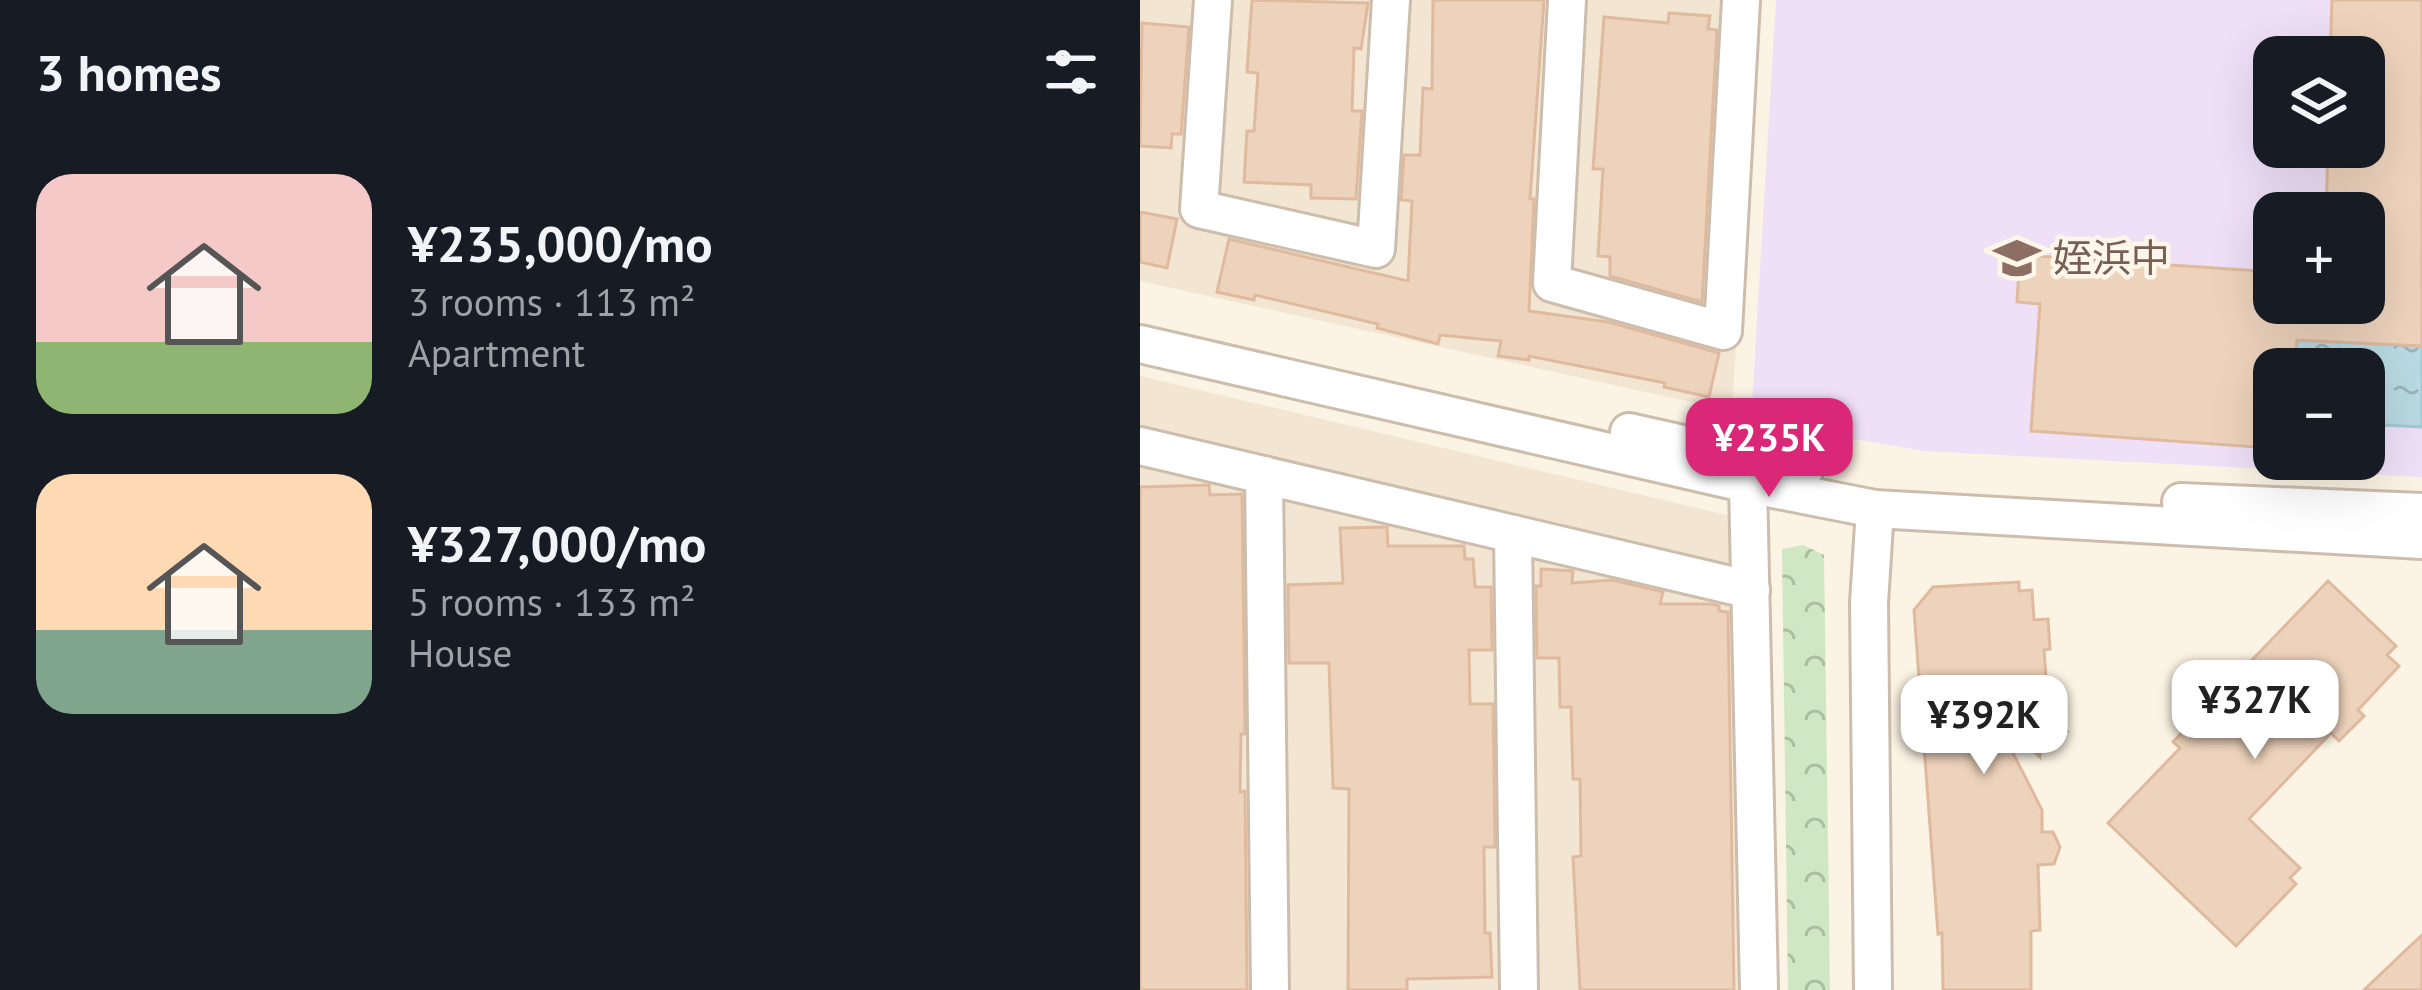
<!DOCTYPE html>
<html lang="en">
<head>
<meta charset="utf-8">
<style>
	body { margin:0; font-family:"PT Sans","Noto Sans JP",sans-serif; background:#20242c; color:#f1f3f6; height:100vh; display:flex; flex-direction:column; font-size:45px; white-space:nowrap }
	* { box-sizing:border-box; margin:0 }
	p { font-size:39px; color:#9ea1a6 }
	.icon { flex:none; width:66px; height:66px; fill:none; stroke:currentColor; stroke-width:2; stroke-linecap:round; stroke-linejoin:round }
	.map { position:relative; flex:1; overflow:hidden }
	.side { display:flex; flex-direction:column; background:#171b24; width:1140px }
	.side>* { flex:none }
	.controls { position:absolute; left:1113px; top:36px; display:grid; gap:24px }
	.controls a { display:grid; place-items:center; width:132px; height:132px; border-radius:24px; background:#171b24; box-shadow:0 12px 48px #0002; font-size:60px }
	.price { position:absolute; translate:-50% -102px; padding:0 27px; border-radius:24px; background:#fff; color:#222; font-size:39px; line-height:78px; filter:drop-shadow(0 3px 6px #0008) }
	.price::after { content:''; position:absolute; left:50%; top:72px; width:36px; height:27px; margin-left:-18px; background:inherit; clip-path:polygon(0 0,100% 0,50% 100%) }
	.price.selected { background:#db2777; color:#fff }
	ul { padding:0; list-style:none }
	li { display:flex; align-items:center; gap:36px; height:300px; padding:0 36px }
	li span { display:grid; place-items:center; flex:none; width:336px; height:240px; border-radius:36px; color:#555 }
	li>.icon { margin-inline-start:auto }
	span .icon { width:144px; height:144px; fill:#fffc; stroke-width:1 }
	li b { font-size:51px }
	h2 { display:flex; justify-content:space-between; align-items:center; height:144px; padding:0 36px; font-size:51px }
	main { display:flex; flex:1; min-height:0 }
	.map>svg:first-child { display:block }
	.residential { fill:#f2e5d2 }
	.education { fill:#efe0f7; fill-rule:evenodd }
	.forest { fill:url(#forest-crowns) }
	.water { fill:url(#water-ripples); stroke:#a0c9d4; stroke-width:3 }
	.building { fill:#eed3bc; stroke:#e0ba9e; stroke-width:3 }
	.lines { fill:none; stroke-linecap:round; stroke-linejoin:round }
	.minor-casing { stroke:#cdbdad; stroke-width:42 }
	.minor { stroke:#fff; stroke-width:36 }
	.labels { text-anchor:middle; stroke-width:9; stroke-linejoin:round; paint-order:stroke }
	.education-label { font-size:39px; fill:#785e54; stroke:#fef7e9; text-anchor:start }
</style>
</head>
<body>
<main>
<section class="side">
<h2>3 homes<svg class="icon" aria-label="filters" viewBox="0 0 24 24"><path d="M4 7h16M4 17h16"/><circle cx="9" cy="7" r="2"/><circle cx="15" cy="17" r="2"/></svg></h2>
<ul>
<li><span style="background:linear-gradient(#f6c9c9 70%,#8fb573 0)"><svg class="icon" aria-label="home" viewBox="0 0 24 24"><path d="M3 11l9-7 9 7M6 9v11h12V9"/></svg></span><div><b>¥235,000/mo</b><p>3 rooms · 113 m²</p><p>Apartment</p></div></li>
<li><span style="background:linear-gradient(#ffd9b3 65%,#7fa58c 0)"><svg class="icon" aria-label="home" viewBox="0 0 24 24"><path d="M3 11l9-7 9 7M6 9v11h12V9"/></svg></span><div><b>¥327,000/mo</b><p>5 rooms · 133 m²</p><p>House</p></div></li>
</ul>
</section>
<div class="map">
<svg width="1282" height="990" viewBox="0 0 1282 990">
	<defs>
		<pattern id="forest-crowns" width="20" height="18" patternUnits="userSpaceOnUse" patternTransform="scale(3)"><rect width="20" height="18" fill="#cfe7c2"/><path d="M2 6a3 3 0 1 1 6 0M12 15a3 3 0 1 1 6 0" fill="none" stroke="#acbea0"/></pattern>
		<pattern id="water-ripples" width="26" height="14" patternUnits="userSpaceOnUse" patternTransform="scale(3)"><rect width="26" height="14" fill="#b9dae2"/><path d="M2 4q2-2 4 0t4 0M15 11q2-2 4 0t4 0" fill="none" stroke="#9bb4b9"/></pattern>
	</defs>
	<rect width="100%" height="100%" fill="#fbf3e3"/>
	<g class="residential">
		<path d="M 0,0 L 618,0 L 592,411 L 0,281 Z"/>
		<path d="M 0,376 L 595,517 L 606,990 L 0,990 Z"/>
	</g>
	<path class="education" d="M 636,0 L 1282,0 L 1282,477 L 784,451 L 611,421 ZM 1134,57 L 1224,57 L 1224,147 L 1134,147 ZM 1134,213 L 1224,213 L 1224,303 L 1134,303 ZM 1134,369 L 1224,369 L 1224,459 L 1134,459 Z"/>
	<path class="forest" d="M 663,545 L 684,555 L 690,990 L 648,990 L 642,549 Z"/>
	<path class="water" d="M 1157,340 L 1282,346 L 1282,427 L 1224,424 L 1224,369 L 1155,369 Z"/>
	<g class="building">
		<path d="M 112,0 L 228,3 L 221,49 L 214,48 L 212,111 L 222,111 L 216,199 L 171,198 L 171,185 L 104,182 L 107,131 L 114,131 L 118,73 L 107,72 Z"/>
		<path d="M 293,0 L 404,0 L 390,199 L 394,199 L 389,311 L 468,322 L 579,353 L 569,397 L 524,387 L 525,383 L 389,356 L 389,360 L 358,356 L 361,341 L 300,335 L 298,344 L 237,328 L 238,324 L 115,295 L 114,300 L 77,292 L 89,239 L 268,281 L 272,201 L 261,200 L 264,155 L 280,155 L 283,88 L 292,89 Z"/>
		<path d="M 1192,0 L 1282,0 L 1282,346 L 1157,340 L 1155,369 L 1134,369 L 1129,448 L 891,431 L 900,304 L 877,302 L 880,255 L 1134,272 L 1134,303 L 1224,303 L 1224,213 L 1186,213 L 1188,147 L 1224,147 L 1224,57 L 1190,57 Z"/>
		<path d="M 529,13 L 570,16 L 568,29 L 577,30 L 562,302 L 470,276 L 470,257 L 458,256 L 463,169 L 453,169 L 464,17 L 528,23 Z"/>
		<path d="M 2,23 L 49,27 L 41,134 L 32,134 L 31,148 L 0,146 Z"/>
		<path d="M 0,212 L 37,219 L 27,268 L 0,262 Z"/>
		<path d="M 69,485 L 70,495 L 102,494 L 105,734 L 101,734 L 100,792 L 105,791 L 107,990 L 0,990 L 0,487 Z"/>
		<path d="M 247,527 L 248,546 L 324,546 L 325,559 L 333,559 L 335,587 L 351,587 L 352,650 L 329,650 L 330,704 L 353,704 L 355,847 L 344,847 L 345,933 L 350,933 L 352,977 L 267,979 L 267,990 L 208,990 L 209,789 L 193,788 L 189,663 L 149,663 L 148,585 L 203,583 L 200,528 Z"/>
		<path d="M 401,569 L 433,571 L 432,583 L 472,580 L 523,592 L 520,604 L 571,604 L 579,606 L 579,611 L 588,612 L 594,990 L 440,990 L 433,857 L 441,856 L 440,779 L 433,779 L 431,707 L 420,707 L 419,658 L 397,658 L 396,586 L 401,586 Z"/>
		<path d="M 1188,581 L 1256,646 L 1247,655 L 1259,666 L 1218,710 L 1224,716 L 1199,741 L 1191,733 L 1109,819 L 1160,868 L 1150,878 L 1156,884 L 1096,946 L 968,823 L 1040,748 L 1033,742 Z"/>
		<path d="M 879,582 L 879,591 L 892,590 L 894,620 L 908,619 L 910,649 L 904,650 L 908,705 L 927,731 L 899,732 L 900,757 L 851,710 L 902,810 L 902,832 L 913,832 L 920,847 L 914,864 L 898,865 L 900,930 L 891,931 L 891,990 L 803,990 L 802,933 L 798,934 L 774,610 L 793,587 Z"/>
		<path d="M 1282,935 L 1282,990 L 1224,990 L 1267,949 Z"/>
	</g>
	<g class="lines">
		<defs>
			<g id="minor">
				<path d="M 73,0 L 59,209 L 236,249 L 251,0"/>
				<path d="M 427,0 L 412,283 L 583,331 L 601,0"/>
				<path d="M 0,344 L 608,484 L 735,509 L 1282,540"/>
				<path d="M 489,432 L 664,471"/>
				<path d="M 0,446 L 611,590"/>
				<path d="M 124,475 L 130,990"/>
				<path d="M 608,484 L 619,990"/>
				<path d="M 1041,502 L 1282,512"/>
				<path d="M 373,534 L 379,990"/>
				<path d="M 733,990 L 729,603 L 735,509"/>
			</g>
		</defs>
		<use href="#minor" class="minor-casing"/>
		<use href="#minor" class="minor"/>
	</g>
	<defs>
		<symbol id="school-bare" viewBox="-9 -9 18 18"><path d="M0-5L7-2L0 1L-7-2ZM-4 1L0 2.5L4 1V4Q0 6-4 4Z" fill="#8d6e63" stroke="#fef7e9" stroke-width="2.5" paint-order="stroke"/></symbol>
	</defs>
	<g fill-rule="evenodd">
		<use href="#school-bare" x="844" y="225" width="66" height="66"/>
	</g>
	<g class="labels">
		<g class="education-label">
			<text x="913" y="272">姪浜中</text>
		</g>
	</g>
</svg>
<div class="controls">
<a><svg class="icon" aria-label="layers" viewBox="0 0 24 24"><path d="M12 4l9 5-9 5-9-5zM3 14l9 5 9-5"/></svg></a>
<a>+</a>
<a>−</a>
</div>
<b class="price selected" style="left:629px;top:500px">¥235K</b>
<b class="price" style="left:1115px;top:762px">¥327K</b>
<b class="price" style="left:844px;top:777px">¥392K</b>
</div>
</main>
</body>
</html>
